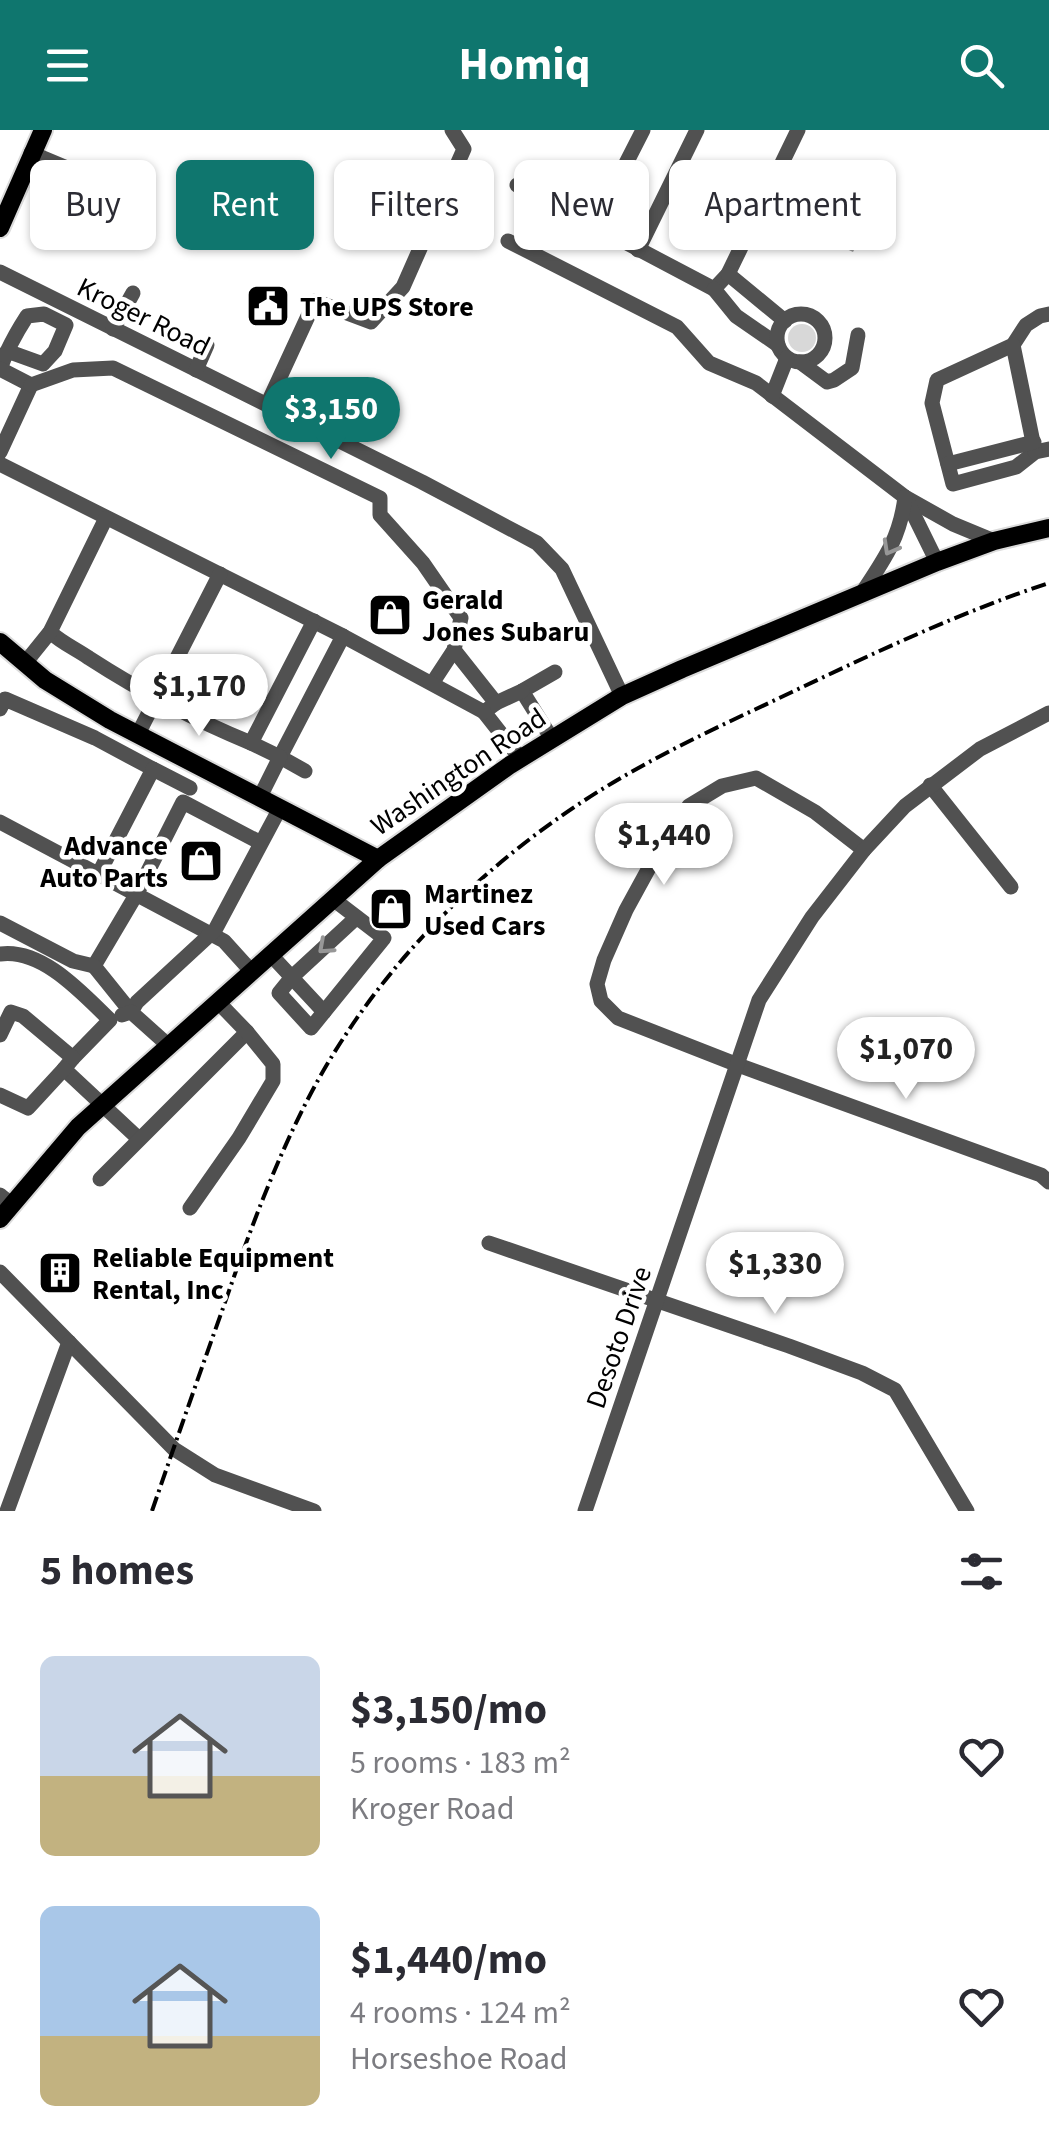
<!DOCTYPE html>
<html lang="en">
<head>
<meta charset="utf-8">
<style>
	body { margin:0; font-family:"Source Sans 3",sans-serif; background:#f2f2f3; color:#2b2b33; height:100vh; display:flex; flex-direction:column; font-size:38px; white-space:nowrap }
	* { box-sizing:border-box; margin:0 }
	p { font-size:32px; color:#7c7c81 }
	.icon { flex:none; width:55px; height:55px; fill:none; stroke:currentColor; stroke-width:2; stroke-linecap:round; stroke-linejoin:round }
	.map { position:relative; height:1381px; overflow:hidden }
	.details { display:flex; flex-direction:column; background:#fff; flex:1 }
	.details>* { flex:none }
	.banner { position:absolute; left:30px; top:30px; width:990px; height:90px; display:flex; gap:20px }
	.price { position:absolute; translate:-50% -85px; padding:0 22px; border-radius:35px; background:#fff; color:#222; font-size:32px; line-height:65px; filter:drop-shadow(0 2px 5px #0008) }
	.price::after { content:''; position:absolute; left:50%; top:60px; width:30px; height:22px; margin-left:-15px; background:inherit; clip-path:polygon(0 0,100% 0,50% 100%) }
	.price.on { background:#0f766e; color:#fff }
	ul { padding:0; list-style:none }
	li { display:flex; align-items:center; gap:30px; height:250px; padding:0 40px }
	li span { display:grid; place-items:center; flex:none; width:280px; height:200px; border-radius:15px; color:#555 }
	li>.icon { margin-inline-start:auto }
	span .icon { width:120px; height:120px; fill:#fffc; stroke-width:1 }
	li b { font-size:42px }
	h2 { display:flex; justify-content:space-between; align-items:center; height:120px; padding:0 40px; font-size:42px }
	.chip { padding:0 35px; border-radius:15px; background:#fff; box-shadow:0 2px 8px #0004; font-size:35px; line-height:90px }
	.chip.on { background:#0f766e; color:#fff }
	header { display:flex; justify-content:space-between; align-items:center; height:130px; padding:0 40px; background:#0f766e; color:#fff; font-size:45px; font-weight:700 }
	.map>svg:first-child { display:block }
	.green { fill:#d8d8d8 }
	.water { fill:#9f9f9f }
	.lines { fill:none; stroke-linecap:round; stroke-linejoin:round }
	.major-casing { stroke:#dbdbdb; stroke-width:22 }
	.minor { stroke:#515151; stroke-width:15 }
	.major { stroke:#000; stroke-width:18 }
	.rail { stroke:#000; stroke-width:4; stroke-dasharray:15 5 2.5 5; stroke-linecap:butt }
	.oneway { stroke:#979797 }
	.labels { text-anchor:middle; stroke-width:9; stroke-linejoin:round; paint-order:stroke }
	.poi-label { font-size:28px; font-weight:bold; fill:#000; stroke:#fff; text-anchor:start }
	.street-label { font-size:28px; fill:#000; stroke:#fff }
</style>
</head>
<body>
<header><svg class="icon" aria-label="menu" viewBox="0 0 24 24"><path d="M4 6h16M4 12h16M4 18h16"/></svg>Homiq<svg class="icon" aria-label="search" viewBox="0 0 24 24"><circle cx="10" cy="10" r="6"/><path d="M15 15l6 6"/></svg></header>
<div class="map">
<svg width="1049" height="1381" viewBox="0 0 1049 1381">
	<rect width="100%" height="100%" fill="#fff"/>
	<circle class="green" cx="802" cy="208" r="14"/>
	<path class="water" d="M 855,79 L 870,87 L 853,122 L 838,115 Z"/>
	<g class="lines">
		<defs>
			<g id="major">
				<path d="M 0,98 L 43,0"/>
				<path d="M 0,512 L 45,550 L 110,590 L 378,729"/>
				<path d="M 0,1089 L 78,997 L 378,729 L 510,635 L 622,566 L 682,539 L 937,432 L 994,411 L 1049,398"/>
			</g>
		</defs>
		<use href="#major" class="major-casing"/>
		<g class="minor">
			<path d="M 31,23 L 93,49"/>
			<path d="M 517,55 L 714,159 L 728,144 L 798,0"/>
			<path d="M 594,96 L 643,0"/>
			<path d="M 508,111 L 677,197 L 709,233 L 756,253 L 905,367 L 953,394 L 994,411"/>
			<path d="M 638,120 L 697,0"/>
			<path d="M 0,142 L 422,352 L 537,413 L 562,439 L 622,566"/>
			<path d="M 728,144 L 785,191"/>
			<path d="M 714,159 L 736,186 L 778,215"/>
			<path d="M 1049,184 L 1040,186 L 1026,195 L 1013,215 L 937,250 L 932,273 L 953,354 L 1016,337 L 1035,322 L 1049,319"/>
			<circle cx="801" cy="208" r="24"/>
			<path d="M 113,199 L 133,163"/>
			<path d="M 1013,215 L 1035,322"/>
			<path d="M 800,232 L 827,252 L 834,250 L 852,238 L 858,205"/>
			<path d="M 0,239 C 7,219 16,203 27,186 L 44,184 L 66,195 L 55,221 L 43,234 L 7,221"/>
			<path d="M 0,239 L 31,255 L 0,322"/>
			<path d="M 196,240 L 207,215"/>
			<path d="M 31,255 L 73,240 L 113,238 L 380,368 L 380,385 L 423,433 L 461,488 L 454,520 L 433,552"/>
			<path d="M 772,266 L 787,228"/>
			<path d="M 267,275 L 315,171 L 371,192 L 403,157 L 464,19 L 452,0"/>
			<path d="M 0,334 L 343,506"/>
			<path d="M 948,334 L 1034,312"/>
			<path d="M 905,367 L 937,432"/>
			<path d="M 862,463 C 884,430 900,408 905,367"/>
			<path d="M 50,502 C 62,513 76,519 89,528 C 140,561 195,590 251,613"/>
			<path d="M 454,520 L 496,573"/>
			<path d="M 25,533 L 50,502 L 106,388"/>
			<path d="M 0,579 L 5,569 L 95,608 L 153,639 L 98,745"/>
			<path d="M 138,604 L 220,444"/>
			<path d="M 552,609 L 522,561 L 555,542"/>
			<path d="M 521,629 L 484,582 L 496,573 L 522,561"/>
			<path d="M 153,639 L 190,658"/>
			<path d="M 305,641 L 280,627 L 343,506 L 484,582"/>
			<path d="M 930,655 L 1011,757"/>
			<path d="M 260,667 L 280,627 L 251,613 L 314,491"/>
			<path d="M 0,692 L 224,811 L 252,842"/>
			<path d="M 261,713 L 183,672 L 136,765 L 94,836 L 131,882 L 137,872 L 215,800 L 280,678"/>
			<path d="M 864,720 L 815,682 L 756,648 L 722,656 L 689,676 L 655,727 L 626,780 L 604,830 L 597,854 L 601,871 L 618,888 L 738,935 L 1041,1045 L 1049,1052"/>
			<path d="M 333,769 L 384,808 L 311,898 L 279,863 L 292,847 L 357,787"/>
			<path d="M 0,793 L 73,831 L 94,836"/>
			<path d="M 0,824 C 42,818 82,863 110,890 L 73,928"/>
			<path d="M 271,825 L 324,882"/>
			<path d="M 122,885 L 131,882 L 169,916"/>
			<path d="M 0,905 L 11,882 L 23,886 L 73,928 L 64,939 L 139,1009"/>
			<path d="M 0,965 L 28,978 L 64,939"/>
			<path d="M 100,1049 L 247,902 L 218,872"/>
			<path d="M 0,1065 L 12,1075"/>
			<path d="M 190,1078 L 239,1008 L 273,951 L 273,934 L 247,902"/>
			<path d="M 489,1113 L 789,1216 L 862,1243 L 895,1260 L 967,1381"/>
			<path d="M 0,1142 L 174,1319 L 215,1345 L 314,1381"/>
			<path d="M 7,1381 L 69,1212"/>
			<path d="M 585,1381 L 759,870 L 812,787 L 864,720 L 905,676 L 980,619 L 1049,583"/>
		</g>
		<use href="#major" class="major"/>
		<path class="rail" d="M 152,1381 C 175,1314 198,1248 222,1181 C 249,1103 277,1025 317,952 C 384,831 487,730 604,658 C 664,621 729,592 792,562 C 876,522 961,482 1049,453"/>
	</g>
	<defs><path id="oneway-chevron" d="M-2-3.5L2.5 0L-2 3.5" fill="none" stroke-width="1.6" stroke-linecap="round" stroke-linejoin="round" transform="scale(2.5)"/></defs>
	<g class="oneway">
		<use href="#oneway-chevron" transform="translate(890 418) rotate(119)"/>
		<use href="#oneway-chevron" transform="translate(325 817) rotate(138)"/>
	</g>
	<defs>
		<symbol id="civic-square" viewBox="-11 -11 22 22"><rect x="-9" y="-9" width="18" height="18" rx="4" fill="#000" stroke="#fff"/><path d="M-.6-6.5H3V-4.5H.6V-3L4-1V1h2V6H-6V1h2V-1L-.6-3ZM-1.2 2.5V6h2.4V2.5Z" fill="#fff"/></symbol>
		<symbol id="shop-square" viewBox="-11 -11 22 22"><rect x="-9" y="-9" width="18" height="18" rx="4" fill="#000" stroke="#fff"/><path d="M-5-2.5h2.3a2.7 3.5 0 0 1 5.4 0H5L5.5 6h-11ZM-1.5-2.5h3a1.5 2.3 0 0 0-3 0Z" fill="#fff"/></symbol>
		<symbol id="building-square" viewBox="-11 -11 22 22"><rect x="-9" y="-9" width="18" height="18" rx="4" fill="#000" stroke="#fff"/><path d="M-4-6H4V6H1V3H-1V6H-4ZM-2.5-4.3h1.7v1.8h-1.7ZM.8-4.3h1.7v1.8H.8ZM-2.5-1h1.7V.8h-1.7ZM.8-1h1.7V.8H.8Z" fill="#fff"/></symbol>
	</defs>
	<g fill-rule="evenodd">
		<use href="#civic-square" x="243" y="151" width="50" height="50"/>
		<use href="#shop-square" x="365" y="460" width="50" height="50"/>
		<use href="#shop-square" x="176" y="706" width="50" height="50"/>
		<use href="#shop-square" x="366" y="754" width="50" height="50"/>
		<use href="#building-square" x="35" y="1118" width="50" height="50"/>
	</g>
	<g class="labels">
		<g class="poi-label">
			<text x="300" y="186">The UPS Store</text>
			<text x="422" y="479">Gerald<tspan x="422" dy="32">Jones Subaru</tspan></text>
			<text x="168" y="725" text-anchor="end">Advance<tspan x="168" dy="32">Auto Parts</tspan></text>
			<text x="424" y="773">Martinez<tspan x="424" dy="32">Used Cars</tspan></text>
			<text x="92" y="1137">Reliable Equipment<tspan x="92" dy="32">Rental, Inc</tspan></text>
		</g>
		<g class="street-label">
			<text transform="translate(144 186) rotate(26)" y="10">Kroger Road</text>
			<text transform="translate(458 641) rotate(-34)" y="10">Washington Road</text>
			<text transform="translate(618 1207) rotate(-71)" y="10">Desoto Drive</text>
		</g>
	</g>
</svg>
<b class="price on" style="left:331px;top:332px">$3,150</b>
<b class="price" style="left:199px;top:609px">$1,170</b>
<b class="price" style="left:664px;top:758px">$1,440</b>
<b class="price" style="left:906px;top:972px">$1,070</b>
<b class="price" style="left:775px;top:1187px">$1,330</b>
<div class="banner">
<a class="chip">Buy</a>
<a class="chip on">Rent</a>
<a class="chip">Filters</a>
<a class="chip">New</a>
<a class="chip">Apartment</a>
</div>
</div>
<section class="details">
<h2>5 homes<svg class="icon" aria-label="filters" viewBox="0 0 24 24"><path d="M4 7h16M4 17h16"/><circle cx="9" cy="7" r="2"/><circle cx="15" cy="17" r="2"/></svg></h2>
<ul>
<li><span style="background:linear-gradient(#c9d6e8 60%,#c2b280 0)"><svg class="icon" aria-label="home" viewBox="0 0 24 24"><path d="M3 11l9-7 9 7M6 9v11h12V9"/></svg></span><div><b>$3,150/mo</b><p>5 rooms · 183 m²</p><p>Kroger Road</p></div><svg class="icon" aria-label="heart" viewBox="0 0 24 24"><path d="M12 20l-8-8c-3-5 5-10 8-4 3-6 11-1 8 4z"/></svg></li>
<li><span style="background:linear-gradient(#a9c7e8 65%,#c2b280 0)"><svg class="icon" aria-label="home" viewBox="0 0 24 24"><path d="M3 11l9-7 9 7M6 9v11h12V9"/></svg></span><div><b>$1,440/mo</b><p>4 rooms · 124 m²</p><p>Horseshoe Road</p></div><svg class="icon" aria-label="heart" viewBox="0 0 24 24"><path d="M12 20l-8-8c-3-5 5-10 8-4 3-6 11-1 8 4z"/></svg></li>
</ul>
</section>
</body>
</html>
